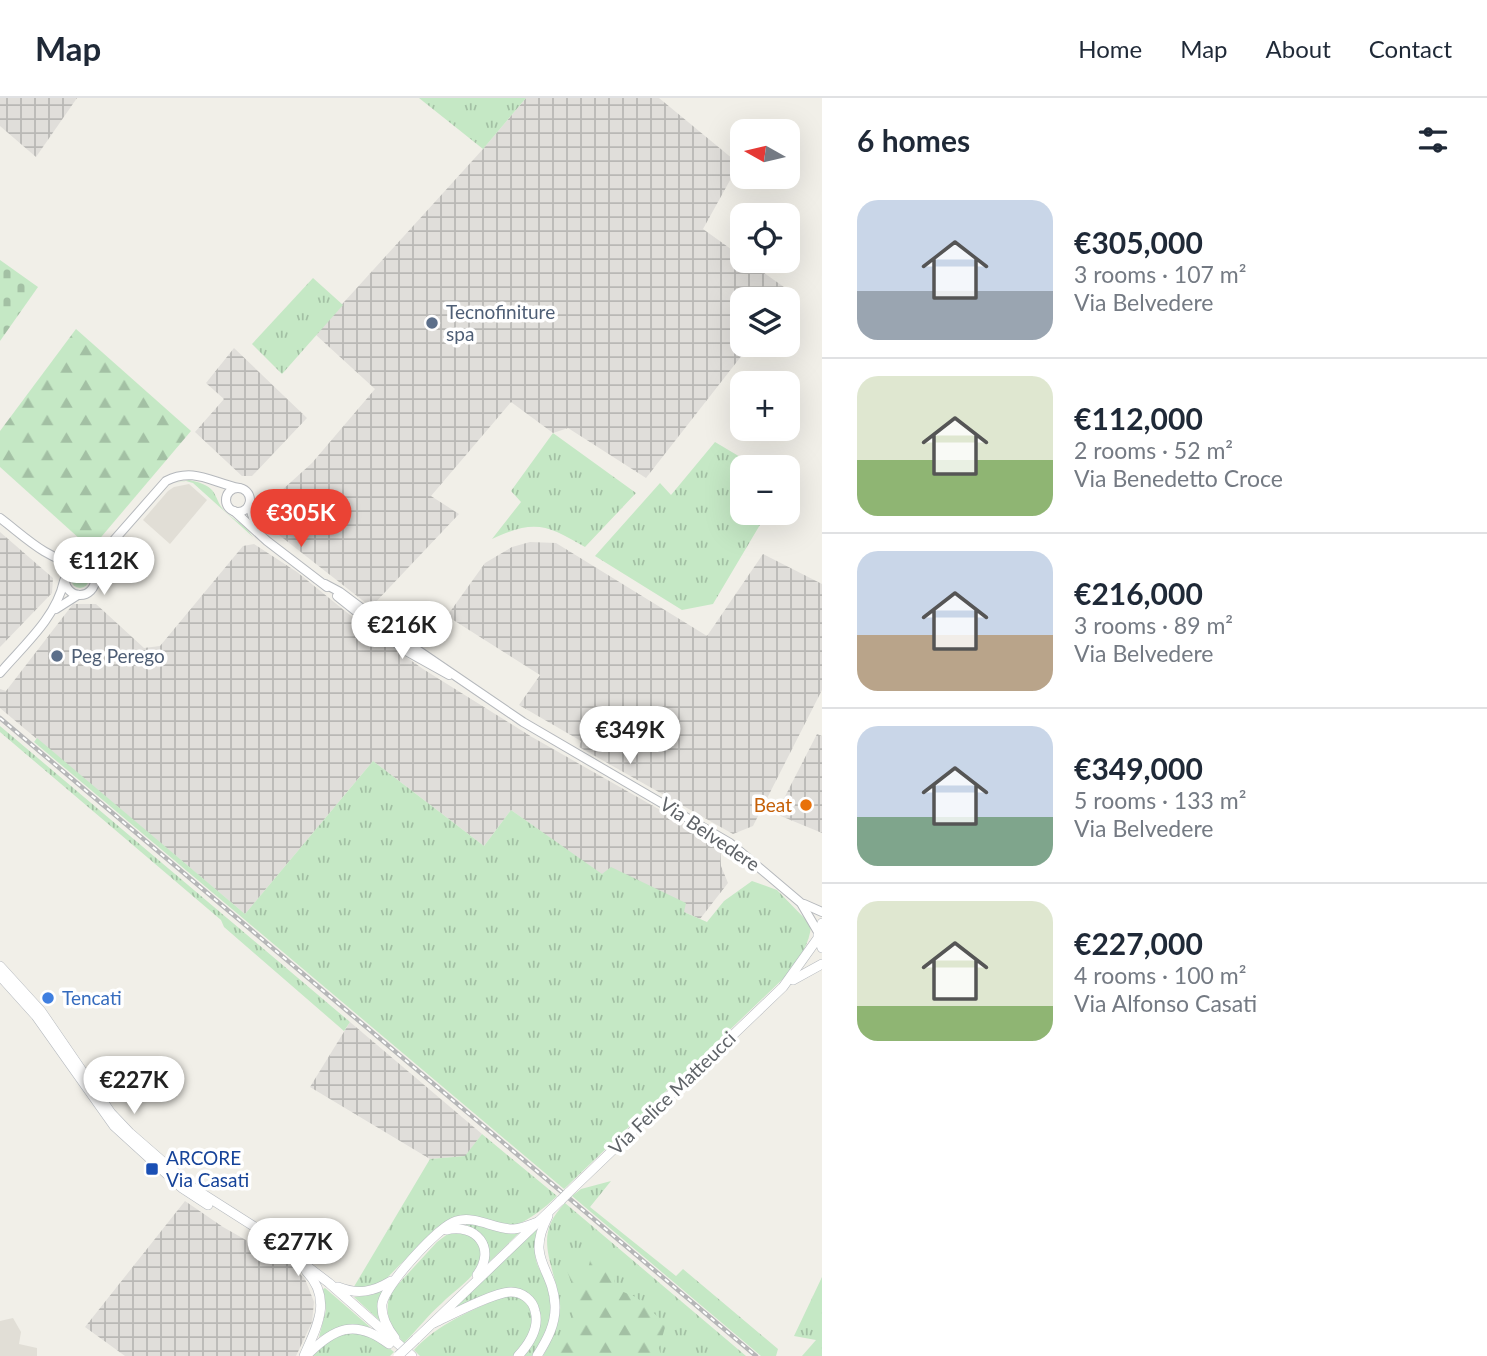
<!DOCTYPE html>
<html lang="en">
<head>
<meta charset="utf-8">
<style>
	body { margin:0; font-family:Lato,sans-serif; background:#f2f2f3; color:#1f2937; height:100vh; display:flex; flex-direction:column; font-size:26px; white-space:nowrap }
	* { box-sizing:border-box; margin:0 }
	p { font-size:23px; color:#747a83 }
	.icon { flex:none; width:38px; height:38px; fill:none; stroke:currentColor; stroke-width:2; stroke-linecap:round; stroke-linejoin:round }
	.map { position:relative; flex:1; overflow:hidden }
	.side { display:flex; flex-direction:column; background:#fff; width:665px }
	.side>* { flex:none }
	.needle { width:46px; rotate:278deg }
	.fabs { position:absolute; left:730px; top:21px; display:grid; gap:14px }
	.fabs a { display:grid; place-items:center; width:70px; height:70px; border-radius:14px; background:#fff; box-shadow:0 7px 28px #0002; font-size:35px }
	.price { position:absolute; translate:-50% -60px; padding:0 16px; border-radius:24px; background:#fff; color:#222; font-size:23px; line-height:46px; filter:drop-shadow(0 2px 4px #0008) }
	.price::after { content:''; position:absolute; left:50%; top:42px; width:21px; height:16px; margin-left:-10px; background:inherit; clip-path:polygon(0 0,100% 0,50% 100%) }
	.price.current { background:#ea4335; color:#fff }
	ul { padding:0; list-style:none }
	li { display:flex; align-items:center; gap:21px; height:175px; padding:0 35px }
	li+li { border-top:2px solid #e0e1e3 }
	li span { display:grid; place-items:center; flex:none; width:196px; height:140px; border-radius:21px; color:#555 }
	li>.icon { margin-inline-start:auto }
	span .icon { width:84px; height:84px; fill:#fffc; stroke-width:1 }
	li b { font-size:30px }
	h2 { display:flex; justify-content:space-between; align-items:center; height:84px; padding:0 35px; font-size:30px }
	header { display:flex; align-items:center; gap:42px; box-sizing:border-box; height:98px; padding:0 35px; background:#fff; border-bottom:2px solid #e0e1e3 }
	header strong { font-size:33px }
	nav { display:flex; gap:38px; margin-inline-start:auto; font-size:24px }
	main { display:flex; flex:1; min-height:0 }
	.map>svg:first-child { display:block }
	.industrial { fill:url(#industrial-grid) }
	.education { fill:#e1ded6 }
	.grass { fill:url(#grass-tufts) }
	.forest { fill:url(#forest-firs) }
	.cemetery { fill:url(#cemetery-stones) }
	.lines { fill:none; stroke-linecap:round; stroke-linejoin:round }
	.tertiary-casing { stroke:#b5b8bc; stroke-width:10 }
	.secondary-casing { stroke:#b6babf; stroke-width:10 }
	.tertiary { stroke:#fff; stroke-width:8 }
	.secondary { stroke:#fff; stroke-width:9 }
	.rail-casing { stroke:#b6b7b8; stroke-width:4.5 }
	.rail { stroke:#fff; stroke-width:2; stroke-dasharray:5; stroke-linecap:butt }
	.secondary-bridge-casing { stroke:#b6babf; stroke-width:10; stroke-linecap:butt }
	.secondary-bridge { stroke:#fff; stroke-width:9 }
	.service-dot { fill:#5c6f8a; stroke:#fff; stroke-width:2.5 }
	.food-dot { fill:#e8710a; stroke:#fff; stroke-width:2.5 }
	.shop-dot { fill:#3f7fe0; stroke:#fff; stroke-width:2.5 }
	.transit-dot { fill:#1a4fb4; stroke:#fff; stroke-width:2.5 }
	.labels { text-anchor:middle; stroke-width:7; stroke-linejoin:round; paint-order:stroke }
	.service-label { font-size:19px; fill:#4e5e75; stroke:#fff; text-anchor:start }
	.food-label { font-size:19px; fill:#c56008; stroke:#fff; text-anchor:end }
	.street-label { font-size:19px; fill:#5f6368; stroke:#fff }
	.shop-label { font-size:19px; fill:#366cbe; stroke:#fff; text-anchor:start }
	.transit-label { font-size:19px; fill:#164399; stroke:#fff; text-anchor:start }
</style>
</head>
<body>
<header>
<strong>Map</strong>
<nav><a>Home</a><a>Map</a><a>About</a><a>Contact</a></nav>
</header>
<main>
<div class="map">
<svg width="822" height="1258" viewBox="0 0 822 1258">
	<defs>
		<pattern id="industrial-grid" width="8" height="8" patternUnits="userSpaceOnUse" patternTransform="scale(1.75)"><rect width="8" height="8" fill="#e0deda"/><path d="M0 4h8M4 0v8" fill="none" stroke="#b9b8b5"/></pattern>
		<pattern id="grass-tufts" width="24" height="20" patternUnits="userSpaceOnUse" patternTransform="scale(1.75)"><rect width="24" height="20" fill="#c5e8c5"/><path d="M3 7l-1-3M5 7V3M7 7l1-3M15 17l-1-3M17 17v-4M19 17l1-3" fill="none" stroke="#a3c0a4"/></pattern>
		<pattern id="forest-firs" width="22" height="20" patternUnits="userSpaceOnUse" patternTransform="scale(1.75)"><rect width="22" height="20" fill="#c5e8c5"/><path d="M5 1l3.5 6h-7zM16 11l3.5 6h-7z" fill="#a3c0a4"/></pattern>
		<pattern id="cemetery-stones" width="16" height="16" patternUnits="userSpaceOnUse" patternTransform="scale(1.75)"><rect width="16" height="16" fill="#c5e8c5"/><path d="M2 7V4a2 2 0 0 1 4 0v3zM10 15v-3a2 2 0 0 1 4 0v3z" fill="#a3c0a4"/></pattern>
	</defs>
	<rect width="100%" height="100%" fill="#f1efe8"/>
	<g class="industrial">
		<path d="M 0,0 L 77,0 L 36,59 L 0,28 Z"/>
		<path d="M 526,0 L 659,0 L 739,66 L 703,131 L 742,159 L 742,163 L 747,163 L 791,194 L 785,201 L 742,201 L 742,247 L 750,247 L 646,380 L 568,330 L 553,335 L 511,304 L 431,398 L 459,416 L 371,509 L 256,419 L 271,402 L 312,365 L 375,291 L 315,236 L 483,51 Z"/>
		<path d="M 234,250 L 307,320 L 252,378 L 242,378 L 195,334 L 224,301 L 206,285 Z"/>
		<path d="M 0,434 L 53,480 L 52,495 L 0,549 Z"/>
		<path d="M 530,444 L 556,445 L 707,538 L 763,456 L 822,486 L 822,592 L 753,728 L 733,736 L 579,649 L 581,643 L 519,607 L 540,577 L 447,518 L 485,465 L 512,449 Z"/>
		<path d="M 254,446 L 297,474 L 366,530 L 423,571 L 532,639 L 720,746 L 721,768 L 728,785 L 700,821 L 602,777 L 511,712 L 484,748 L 373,663 L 245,816 L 0,610 L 0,591 L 6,593 L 73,506 L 96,506 L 144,550 L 160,548 L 243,448 Z"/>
		<path d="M 817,636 L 822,638 L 822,735 L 776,716 Z"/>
		<path d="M 350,924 L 482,1036 L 466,1058 L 430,1061 L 310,989 Z"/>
		<path d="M 185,1103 L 223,1129 L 293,1169 L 305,1181 L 314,1204 L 312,1224 L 296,1258 L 125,1258 L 85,1229 Z"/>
	</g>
	<g class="education">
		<path d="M 189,386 L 207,402 L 170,446 L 143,422 L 168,393 L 174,389 Z"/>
		<path d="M 13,1220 L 21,1234 L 19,1246 L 37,1250 L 37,1258 L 0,1258 L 0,1223 Z"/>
	</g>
	<g class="grass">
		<path d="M 419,0 L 526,0 L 483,51 Z"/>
		<path d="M 313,180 L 343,207 L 282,276 L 252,246 Z"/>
		<path d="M 553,335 L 636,395 L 585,449 C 547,427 535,421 492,441 L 521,404 L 511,393 Z"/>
		<path d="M 715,344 L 757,369 L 742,369 L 742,415 L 767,415 L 713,506 L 682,512 L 595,458 L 660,385 L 671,397 Z"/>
		<path d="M 189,382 C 224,389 210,402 229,417 C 240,426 244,426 253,439 L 193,385 L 186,383 L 174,385 Z"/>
		<circle cx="80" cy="481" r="9"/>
		<path d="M 0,628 L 350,924 L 344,933 L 224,829 L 221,822 L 0,634 Z"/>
		<path d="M 37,640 L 245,816 L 373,663 L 484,748 L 511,712 L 602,776 L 611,769 L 686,805 L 684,814 L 707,824 L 724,803 L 752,783 L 777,792 L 811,827 C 810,846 799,860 789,875 L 564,1091 L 34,644 Z"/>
		<path d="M 482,1036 L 557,1098 C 547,1108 525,1126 511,1128 C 487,1130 458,1117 436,1130 L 384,1183 L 378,1187 L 352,1192 L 430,1061 L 465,1058 Z"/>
		<path d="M 611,1083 L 590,1109 L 676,1178 L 683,1171 L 778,1251 L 776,1258 L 761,1258 L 572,1098 L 581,1091 Z"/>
		<path d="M 565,1105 L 746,1258 L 543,1258 C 550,1245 558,1227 560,1212 C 561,1206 558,1197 557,1191 C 549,1156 536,1135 565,1105 Z"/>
		<path d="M 464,1125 L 521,1133 L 487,1166 L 477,1134 Z"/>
		<path d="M 537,1130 C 537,1140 533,1151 536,1162 C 538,1171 544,1178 547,1187 C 557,1213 547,1237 532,1258 L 522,1258 L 539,1226 L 519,1191 C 497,1188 473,1203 452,1212 Z"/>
		<path d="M 465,1133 C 474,1141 484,1147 481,1160 C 479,1178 454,1192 442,1205 C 428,1217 417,1232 404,1245 C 390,1229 383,1215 391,1194 L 437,1144 L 449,1135 Z"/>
		<path d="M 822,1179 L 822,1258 L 802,1258 L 816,1242 L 794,1238 Z"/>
		<path d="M 325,1190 L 370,1229 L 346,1227 L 319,1239 L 326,1212 L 323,1191 Z"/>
		<path d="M 382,1192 L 383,1194 L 380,1223 L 354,1199 L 372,1197 Z"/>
		<path d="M 512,1197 C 546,1206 531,1239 514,1258 L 420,1258 L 414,1252 C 439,1225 471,1213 504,1198 Z"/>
		<path d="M 349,1234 C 368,1236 380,1242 394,1254 L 390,1258 L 311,1258 L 331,1239 Z"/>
	</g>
	<g class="forest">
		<path d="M 76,231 L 191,333 L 91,451 L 0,369 L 0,333 Z"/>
		<path d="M 592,1155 L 610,1157 L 616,1191 L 636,1199 L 666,1226 L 659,1250 L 661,1258 L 556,1258 L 572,1225 L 576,1197 L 563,1162 L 573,1177 L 587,1175 Z"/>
	</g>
	<path class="cemetery" d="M 0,162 L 38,189 L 0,243 Z"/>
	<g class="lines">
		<defs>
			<g id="tertiary">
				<circle cx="238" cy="402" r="12"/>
				<path d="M 249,407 L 257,432"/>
				<path d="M 234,413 L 267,443 L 327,489"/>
				<path d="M 0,420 C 24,438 47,462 78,466"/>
				<circle cx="80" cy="482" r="15"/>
				<path d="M 93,474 L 100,458 L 166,383 C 193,369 211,384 239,390"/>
				<path d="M 325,486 L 340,494 L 416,551 L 523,624 L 730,745 L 801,805 L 818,834"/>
				<path d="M 337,498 L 406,553 L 449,577"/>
				<path d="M 56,511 L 78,497"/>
				<path d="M 0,575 C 23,548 56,520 64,483"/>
				<path d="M 804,806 L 822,814"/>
			</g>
			<g id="secondary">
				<path d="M 822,825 L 818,837 L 822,850"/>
				<path d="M 0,868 L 41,913 L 111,1015 L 130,1035 L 192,1089 L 258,1131 L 329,1185 L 412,1258"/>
				<path d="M 0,878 L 36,918 L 114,1028 L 182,1090 L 208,1107"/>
				<path d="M 793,882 L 822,866"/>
				<path d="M 568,1095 L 783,889 L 818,840"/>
				<path d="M 446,1132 C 476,1125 497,1150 477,1177"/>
				<path d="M 338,1189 C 358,1197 373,1194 391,1183"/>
				<path d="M 434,1225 C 451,1217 494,1194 511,1194 C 522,1194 533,1202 535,1213 C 540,1230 529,1246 518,1258"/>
				<path d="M 395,1240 C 387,1230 381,1219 382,1206 C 385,1187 438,1129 456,1123 C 476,1117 495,1132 514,1131 C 523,1130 532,1126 540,1123"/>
				<path d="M 416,1241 L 561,1102"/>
				<path d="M 307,1257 C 334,1230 355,1220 389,1246"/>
				<path d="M 304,1258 C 317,1228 333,1201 306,1173"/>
				<path d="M 537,1258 C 547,1242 556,1226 555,1207 C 553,1168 525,1163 548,1118"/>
			</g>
		</defs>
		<use href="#tertiary" class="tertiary-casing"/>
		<use href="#secondary" class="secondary-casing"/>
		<use href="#tertiary" class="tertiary"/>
		<use href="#secondary" class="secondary"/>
		<defs>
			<path id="rail" d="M 0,620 L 756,1258"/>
		</defs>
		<use href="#rail" class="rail-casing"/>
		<use href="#rail" class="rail"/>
		<defs>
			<g id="secondary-bridge">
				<path d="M 561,1102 L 568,1095"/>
				<path d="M 398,1258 L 416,1241"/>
			</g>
		</defs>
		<use href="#secondary-bridge" class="secondary-bridge-casing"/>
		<use href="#secondary-bridge" class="secondary-bridge"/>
	</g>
	<g class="service-dot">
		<circle cx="432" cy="225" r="7"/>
		<circle cx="57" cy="558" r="7"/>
	</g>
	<circle class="food-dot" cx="806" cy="707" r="7"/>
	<circle class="shop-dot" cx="48" cy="900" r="7"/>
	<rect class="transit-dot" x="145" y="1064" width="14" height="14" rx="3.5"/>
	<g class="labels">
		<g class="service-label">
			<text x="446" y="221">Tecnofiniture<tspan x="446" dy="22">spa</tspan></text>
			<text x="71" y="565">Peg Perego</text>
		</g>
		<g class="food-label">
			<text x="792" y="714">Beat</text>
		</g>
		<g class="street-label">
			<text transform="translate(710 736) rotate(34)" y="7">Via Belvedere</text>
			<text transform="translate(672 995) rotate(-44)" y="7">Via Felice Matteucci</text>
		</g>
		<g class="shop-label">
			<text x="62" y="907">Tencati</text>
		</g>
		<g class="transit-label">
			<text x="166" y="1067">ARCORE<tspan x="166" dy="22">Via Casati</tspan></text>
		</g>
	</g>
</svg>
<div class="fabs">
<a><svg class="needle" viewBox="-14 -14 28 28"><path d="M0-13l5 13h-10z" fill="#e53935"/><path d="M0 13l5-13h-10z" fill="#747a83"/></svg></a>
<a><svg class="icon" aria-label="locate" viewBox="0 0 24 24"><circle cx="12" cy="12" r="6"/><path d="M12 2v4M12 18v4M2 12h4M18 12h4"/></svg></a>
<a><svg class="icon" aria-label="layers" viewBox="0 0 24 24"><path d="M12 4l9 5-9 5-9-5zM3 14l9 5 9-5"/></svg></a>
<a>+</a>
<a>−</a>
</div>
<b class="price current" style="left:301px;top:451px">€305K</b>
<b class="price" style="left:104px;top:499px">€112K</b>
<b class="price" style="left:402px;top:563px">€216K</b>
<b class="price" style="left:630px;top:668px">€349K</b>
<b class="price" style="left:134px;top:1018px">€227K</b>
<b class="price" style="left:298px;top:1180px">€277K</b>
</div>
<section class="side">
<h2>6 homes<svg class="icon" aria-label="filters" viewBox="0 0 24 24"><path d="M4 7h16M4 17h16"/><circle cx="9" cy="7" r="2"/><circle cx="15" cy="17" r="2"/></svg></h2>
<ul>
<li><span style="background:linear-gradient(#c9d6e8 65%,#9aa5b1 0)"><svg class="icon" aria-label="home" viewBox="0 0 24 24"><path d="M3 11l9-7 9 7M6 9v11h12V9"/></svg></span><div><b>€305,000</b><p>3 rooms · 107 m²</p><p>Via Belvedere</p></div></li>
<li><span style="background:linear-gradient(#dfe7d0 60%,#8fb573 0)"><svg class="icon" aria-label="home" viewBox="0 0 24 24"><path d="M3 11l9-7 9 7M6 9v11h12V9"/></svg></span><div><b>€112,000</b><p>2 rooms · 52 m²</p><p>Via Benedetto Croce</p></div></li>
<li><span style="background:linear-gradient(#c9d6e8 60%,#b9a48a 0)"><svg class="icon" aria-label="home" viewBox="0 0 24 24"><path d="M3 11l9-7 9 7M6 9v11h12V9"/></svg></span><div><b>€216,000</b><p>3 rooms · 89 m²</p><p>Via Belvedere</p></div></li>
<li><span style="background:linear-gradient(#c9d6e8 65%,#7fa58c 0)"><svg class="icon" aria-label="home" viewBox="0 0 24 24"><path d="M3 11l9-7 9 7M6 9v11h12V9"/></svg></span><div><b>€349,000</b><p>5 rooms · 133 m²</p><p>Via Belvedere</p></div></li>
<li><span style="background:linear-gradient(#dfe7d0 75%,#8fb573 0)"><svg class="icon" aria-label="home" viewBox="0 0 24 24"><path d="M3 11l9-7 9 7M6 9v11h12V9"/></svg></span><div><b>€227,000</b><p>4 rooms · 100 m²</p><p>Via Alfonso Casati</p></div></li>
</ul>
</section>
</main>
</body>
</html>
